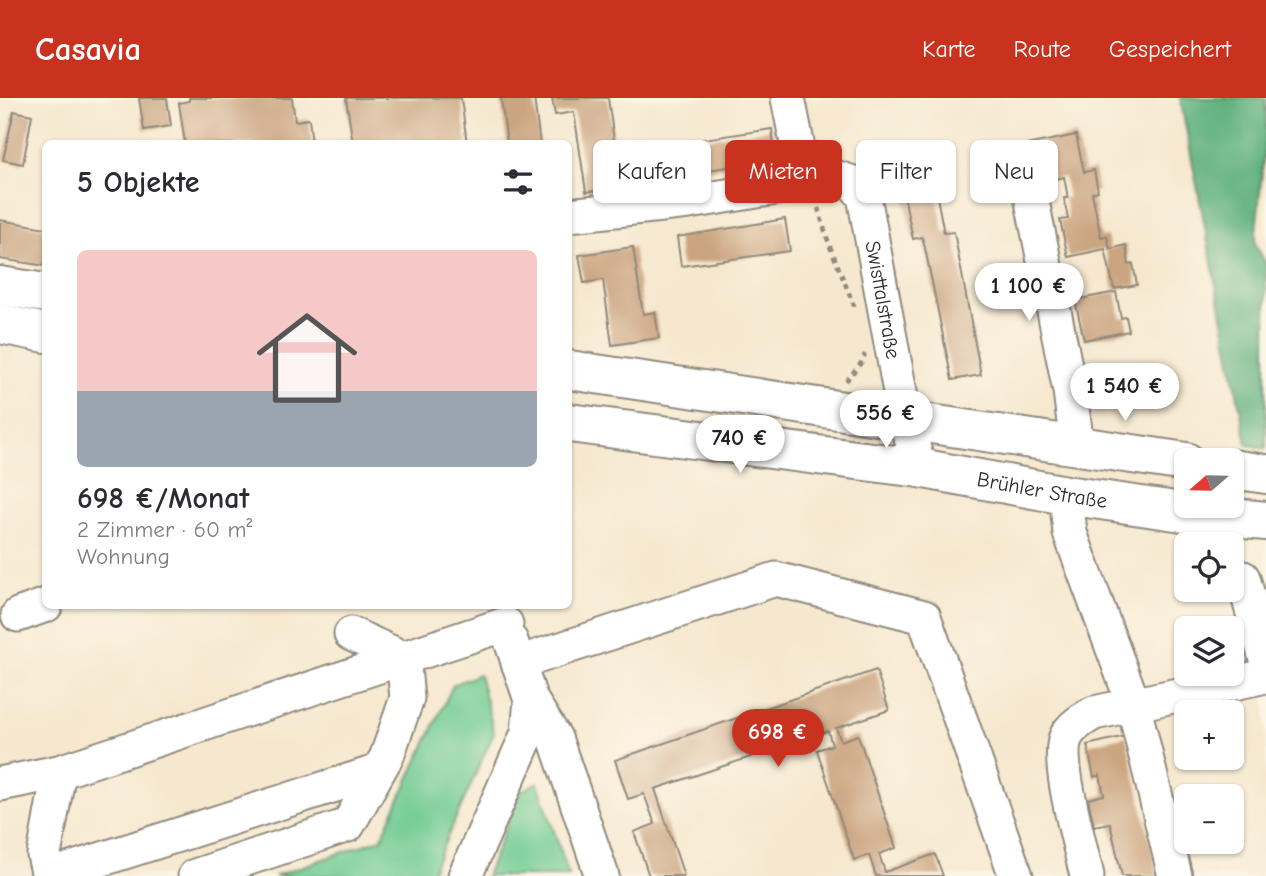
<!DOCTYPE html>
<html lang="de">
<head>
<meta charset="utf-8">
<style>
	body { margin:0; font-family:"Comic Neue",sans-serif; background:#f7f7f7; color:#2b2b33; height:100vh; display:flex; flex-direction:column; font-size:26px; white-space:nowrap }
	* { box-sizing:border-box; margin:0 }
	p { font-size:23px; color:#7c7c81 }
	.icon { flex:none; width:38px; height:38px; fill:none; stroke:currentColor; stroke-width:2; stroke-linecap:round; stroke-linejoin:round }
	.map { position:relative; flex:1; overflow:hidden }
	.sheet { position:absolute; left:42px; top:42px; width:530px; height:469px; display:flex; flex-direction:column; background:#fff; border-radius:10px; box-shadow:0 2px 5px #0004 }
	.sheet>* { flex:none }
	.top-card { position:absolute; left:593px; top:42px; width:567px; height:63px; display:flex; gap:14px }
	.needle { width:46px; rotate:250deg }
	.buttons { position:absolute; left:1174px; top:350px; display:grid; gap:14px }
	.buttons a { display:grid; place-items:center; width:70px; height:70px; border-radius:10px; background:#fff; box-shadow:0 2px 5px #0004; font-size:35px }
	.price { position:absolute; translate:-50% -60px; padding:0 16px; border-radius:24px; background:#fff; color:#222; font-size:23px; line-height:46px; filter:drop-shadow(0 2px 4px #0008) }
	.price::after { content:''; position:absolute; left:50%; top:42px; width:21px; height:16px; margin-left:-10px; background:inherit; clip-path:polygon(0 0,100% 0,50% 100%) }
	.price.selected { background:#c8321e; color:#fff }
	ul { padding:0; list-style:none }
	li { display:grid; align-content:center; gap:14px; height:371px; padding:0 35px }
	li span { display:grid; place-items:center; height:217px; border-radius:10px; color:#555 }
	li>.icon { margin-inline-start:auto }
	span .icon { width:126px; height:126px; fill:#fffc; stroke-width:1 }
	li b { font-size:30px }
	h2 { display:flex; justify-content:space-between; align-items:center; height:84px; padding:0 35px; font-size:30px }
	.chip { padding:0 24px; border-radius:10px; background:#fff; box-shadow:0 2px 5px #0004; font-size:24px; line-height:63px }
	.chip.selected { background:#c8321e; color:#fff }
	header { display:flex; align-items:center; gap:42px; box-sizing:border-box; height:98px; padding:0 35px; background:#c8321e; color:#fff }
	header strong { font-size:33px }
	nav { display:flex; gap:38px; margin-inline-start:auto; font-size:24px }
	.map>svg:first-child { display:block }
	.green { fill:#72cc93; stroke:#4e7c5f; stroke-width:2 }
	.forest { fill:#5db07d; stroke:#446e54; stroke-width:2 }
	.building { fill:#cba480 }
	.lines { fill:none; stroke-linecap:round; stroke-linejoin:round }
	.minor-casing { stroke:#908a7d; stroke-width:37 }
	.major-casing { stroke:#908a7d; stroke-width:42 }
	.path { stroke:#908a7d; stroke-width:4.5; stroke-dasharray:5 5; stroke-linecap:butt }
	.minor { stroke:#fff; stroke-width:33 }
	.major { stroke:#fff; stroke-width:38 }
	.labels { text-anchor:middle; stroke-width:7; stroke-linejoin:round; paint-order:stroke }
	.street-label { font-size:21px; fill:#2b2b2b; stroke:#fcf5e5 }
</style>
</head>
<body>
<header>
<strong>Casavia</strong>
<nav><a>Karte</a><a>Route</a><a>Gespeichert</a></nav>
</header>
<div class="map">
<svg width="1266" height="778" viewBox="0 0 1266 778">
	<rect width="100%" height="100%" fill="#fcf5e5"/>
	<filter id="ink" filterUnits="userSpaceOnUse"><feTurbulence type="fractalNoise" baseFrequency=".0143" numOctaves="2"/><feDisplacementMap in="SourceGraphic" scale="14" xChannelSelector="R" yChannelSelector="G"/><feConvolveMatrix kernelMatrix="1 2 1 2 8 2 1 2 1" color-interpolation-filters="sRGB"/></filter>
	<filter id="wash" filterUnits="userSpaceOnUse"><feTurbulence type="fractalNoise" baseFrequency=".00686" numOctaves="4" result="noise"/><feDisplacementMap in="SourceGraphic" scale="28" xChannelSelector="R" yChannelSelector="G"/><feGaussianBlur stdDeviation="1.57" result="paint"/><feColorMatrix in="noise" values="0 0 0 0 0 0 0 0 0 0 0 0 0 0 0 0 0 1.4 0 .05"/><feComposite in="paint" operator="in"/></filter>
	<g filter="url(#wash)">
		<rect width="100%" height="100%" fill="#f6e8cf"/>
		<g class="green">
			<path d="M 479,576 L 494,635 L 430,778 L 275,778 L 381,741 L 453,587 Z"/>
			<path d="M 538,685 L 569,778 L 486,778 L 521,693 Z"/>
		</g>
		<path class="forest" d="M 1180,0 L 1266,0 L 1266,35 L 1255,145 L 1266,166 L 1266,351 L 1247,347 Z"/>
		<g id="blocks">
			<g class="building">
				<path d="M 139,0 L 167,0 L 171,28 L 144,32 Z"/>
				<path d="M 189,0 L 292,0 L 295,23 L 309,21 L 312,46 L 185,46 L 179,5 L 189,3 Z"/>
				<path d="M 346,0 L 461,0 L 467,46 L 353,46 Z"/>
				<path d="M 501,0 L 534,0 L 540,46 L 507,46 Z"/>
				<path d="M 552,0 L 608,0 L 617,63 L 630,61 L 634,87 L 586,94 L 574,14 L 555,17 Z"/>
				<path d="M 14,13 L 32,17 L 23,66 L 3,62 Z"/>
				<path d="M 772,31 L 776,62 L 667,78 L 663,47 Z"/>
				<path d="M 1076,37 L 1084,74 L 1094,72 L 1098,93 L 1092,95 L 1101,139 L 1107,138 L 1110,151 L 1126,147 L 1129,167 L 1133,166 L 1137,187 L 1114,191 L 1105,151 L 1068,159 L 1060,122 L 1068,121 L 1064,100 L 1068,100 L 1064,79 L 1052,82 L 1048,60 L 1030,64 L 1026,47 Z"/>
				<path d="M 930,63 L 944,135 L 954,134 L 981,277 L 952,282 L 925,150 L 922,139 L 913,141 L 898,69 Z"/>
				<path d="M 785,121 L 790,153 L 681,168 L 677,139 Z"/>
				<path d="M 0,122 L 46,130 L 46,168 L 0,161 Z"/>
				<path d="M 633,149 L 643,216 L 655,214 L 659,240 L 612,247 L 603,182 L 584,185 L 579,157 Z"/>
				<path d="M 1116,194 L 1121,220 L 1126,219 L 1129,233 L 1084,242 L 1075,202 Z"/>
				<path d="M 876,572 L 889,612 L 836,630 L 841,643 L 858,637 L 896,750 L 879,756 L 885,774 L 935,756 L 943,778 L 876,778 L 869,757 L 854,762 L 817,652 L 832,647 L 828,633 L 655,691 L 684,778 L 649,778 L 634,734 L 655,726 L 644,696 L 628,701 L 615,662 Z"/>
				<path d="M 1126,638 L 1158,778 L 1122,778 L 1110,725 L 1094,728 L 1088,701 L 1104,697 L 1100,677 L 1094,679 L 1087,647 Z"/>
			</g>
		</g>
	</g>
	<g filter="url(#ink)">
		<use href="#blocks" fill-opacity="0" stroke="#908a7d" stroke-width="2"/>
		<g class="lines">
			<defs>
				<g id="minor">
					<path d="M 788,0 L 805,85"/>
					<path d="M 1031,98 L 1070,293 L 1075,332 L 1074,348"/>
					<path id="s1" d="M 569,117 L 689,104 L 838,80 L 853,85 L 864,98 L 902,305 L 919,370"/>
					<path d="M 1066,397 L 1070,435 L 1133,605 L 1175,778"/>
					<path d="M 1243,480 L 1266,561"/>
					<path d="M 18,517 L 46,507"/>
					<path d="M 518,565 L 776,481 L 924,519 L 1016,778"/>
					<path d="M 531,602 L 555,640 L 602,778"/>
					<path d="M 0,686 L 59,674 L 506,526"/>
					<path d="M 49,778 L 376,674"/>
					<path d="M 49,778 L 44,757 L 59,674"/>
					<path d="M 195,778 L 348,727 L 387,658 L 407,600 L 403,560 L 351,536"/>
					<path d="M 465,778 L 528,635 L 531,602 L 511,543"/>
					<path d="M 1087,778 C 1081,750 1055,662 1066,639 C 1071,628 1083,621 1094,615 L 1266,578"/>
				</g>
				<g id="major">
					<path d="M 0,188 L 46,195"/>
					<path d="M 0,226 L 46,235"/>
					<path d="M 569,272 L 1186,364"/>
					<path id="s2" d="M 569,325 L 919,370 L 1066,397 L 1203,417 L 1266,423"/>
					<path d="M 1232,371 L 1266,376"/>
				</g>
			</defs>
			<use href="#minor" class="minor-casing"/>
			<use href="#major" class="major-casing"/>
			<g class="path">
				<path d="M 818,110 L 829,146 L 855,210"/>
				<path d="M 846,283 L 861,265 L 865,256"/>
			</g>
			<use href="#minor" class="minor"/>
			<use href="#major" class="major"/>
		</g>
	</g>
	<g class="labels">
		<g class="street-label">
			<text dy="7" stroke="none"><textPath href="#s1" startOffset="410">Swisttalstraße</textPath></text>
			<text dy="7" stroke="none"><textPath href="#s2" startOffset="478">Brühler Straße</textPath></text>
		</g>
	</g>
</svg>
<div class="buttons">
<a><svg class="needle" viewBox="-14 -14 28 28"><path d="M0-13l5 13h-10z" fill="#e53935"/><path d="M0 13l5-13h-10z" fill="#7c7c81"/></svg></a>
<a><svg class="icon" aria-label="locate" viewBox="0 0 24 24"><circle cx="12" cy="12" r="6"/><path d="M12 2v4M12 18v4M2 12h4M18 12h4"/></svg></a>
<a><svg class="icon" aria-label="layers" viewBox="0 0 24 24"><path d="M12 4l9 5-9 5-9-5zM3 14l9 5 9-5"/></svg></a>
<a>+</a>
<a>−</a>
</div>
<b class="price" style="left:1029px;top:225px">1 100 €</b>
<b class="price" style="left:1125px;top:325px">1 540 €</b>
<b class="price" style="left:886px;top:352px">556 €</b>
<b class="price" style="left:740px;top:377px">740 €</b>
<b class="price selected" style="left:778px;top:671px">698 €</b>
<div class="top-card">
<a class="chip">Kaufen</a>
<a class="chip selected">Mieten</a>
<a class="chip">Filter</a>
<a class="chip">Neu</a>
</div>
<section class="sheet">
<h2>5 Objekte<svg class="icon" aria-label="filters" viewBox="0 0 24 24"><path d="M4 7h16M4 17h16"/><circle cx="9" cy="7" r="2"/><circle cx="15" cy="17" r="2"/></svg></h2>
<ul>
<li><span style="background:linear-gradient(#f6c9c9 65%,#9aa5b1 0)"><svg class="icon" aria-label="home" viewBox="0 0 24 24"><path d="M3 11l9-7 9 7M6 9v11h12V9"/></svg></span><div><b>698 €/Monat</b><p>2 Zimmer · 60 m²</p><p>Wohnung</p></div></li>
</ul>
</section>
</div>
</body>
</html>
